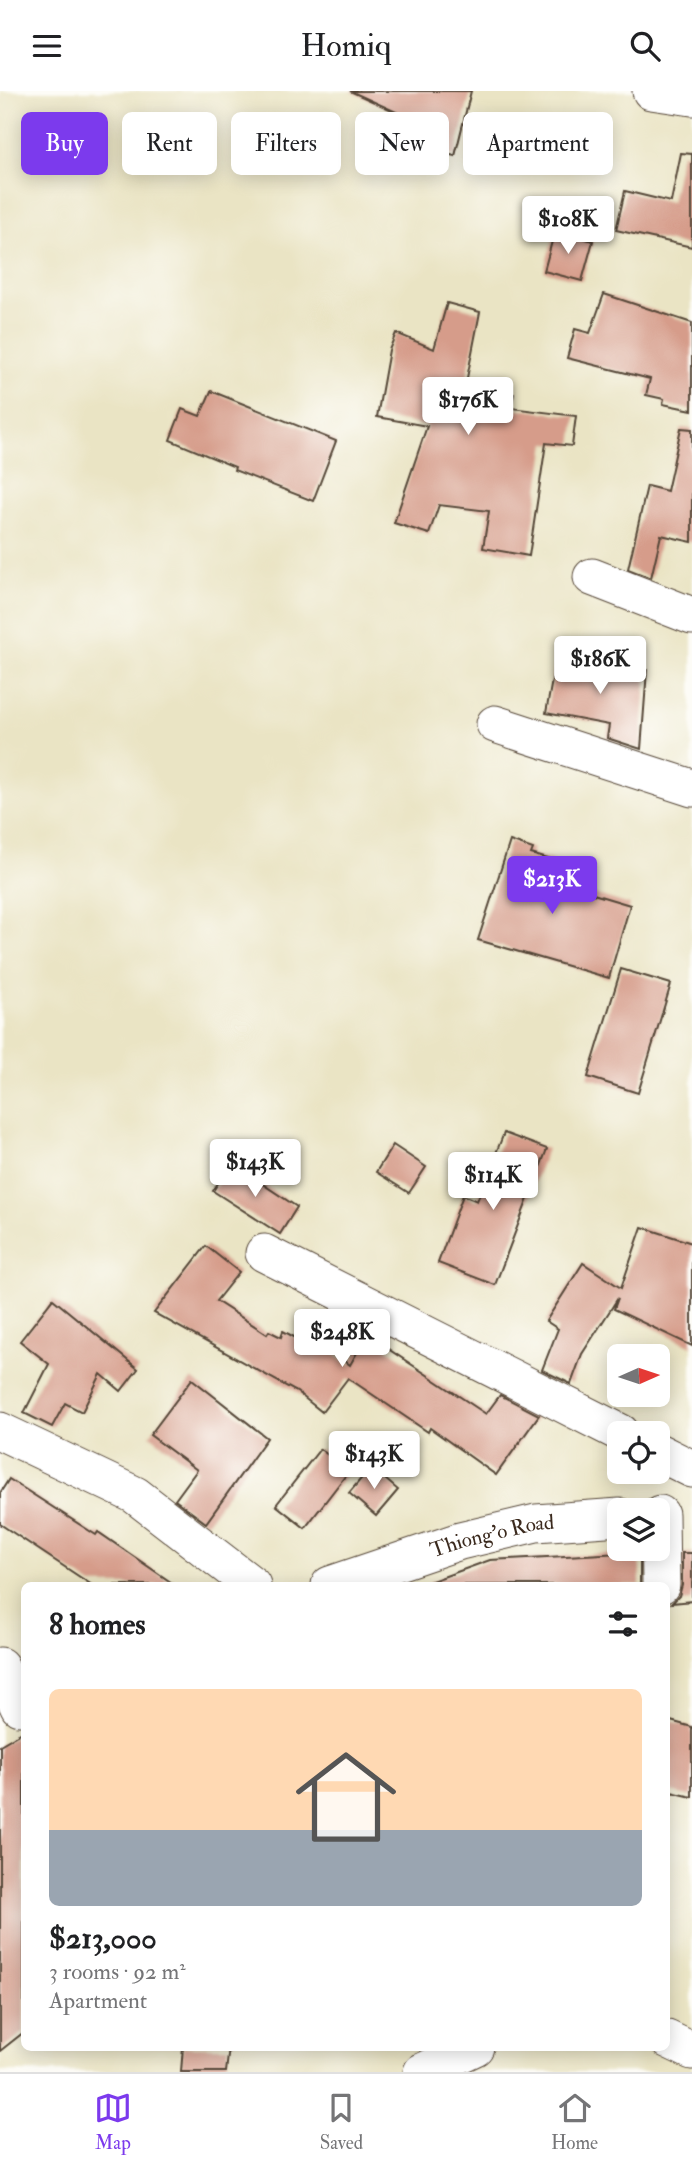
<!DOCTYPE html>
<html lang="en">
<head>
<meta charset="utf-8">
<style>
	body { margin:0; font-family:"IM FELL Double Pica",serif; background:#f2f2f2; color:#202124; height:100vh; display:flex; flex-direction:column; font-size:26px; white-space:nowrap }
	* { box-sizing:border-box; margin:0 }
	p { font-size:23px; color:#757577 }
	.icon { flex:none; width:38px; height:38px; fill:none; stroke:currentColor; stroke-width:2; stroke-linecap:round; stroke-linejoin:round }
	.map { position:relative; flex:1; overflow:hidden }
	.sheet { position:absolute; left:21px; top:1491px; width:649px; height:469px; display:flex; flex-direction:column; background:#fff; border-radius:10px; box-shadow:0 4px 18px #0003 }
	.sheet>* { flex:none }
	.banner { position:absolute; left:21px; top:21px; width:651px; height:63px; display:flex; gap:14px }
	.needle { width:46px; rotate:87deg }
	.controls { position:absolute; left:607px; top:1253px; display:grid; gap:14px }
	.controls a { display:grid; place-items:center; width:63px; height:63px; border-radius:10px; background:#fff; box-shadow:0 4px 18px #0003; font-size:35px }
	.price { position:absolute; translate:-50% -60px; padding:0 16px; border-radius:7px; background:#fff; color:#222; font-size:23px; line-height:46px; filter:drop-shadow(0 2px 4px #0008) }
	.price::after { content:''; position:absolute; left:50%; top:42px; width:21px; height:16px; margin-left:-10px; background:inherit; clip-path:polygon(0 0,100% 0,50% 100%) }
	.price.on { background:#7c3aed; color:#fff }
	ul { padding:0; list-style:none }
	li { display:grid; align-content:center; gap:14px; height:371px; padding:0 28px }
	li span { display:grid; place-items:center; height:217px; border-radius:10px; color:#555 }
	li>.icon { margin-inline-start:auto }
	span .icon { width:126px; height:126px; fill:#fffc; stroke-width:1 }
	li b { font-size:30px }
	h2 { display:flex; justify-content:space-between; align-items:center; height:84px; padding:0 28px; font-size:30px }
	.tag { padding:0 24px; border-radius:10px; background:#fff; box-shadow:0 4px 18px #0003; font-size:24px; line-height:63px }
	.tag.on { background:#7c3aed; color:#fff }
	header { display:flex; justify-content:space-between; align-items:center; height:91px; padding:0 28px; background:#fff; font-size:32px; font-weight:600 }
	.dock { display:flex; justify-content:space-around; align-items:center; height:98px; border-top:2px solid #e0e0e0; background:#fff; font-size:19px; color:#757577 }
	.dock a { display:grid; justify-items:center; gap:4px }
	.dock .on { color:#7c3aed }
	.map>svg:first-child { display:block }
	.building { fill:#d69c8a }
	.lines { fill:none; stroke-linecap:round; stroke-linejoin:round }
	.minor-casing { stroke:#554637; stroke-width:39 }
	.minor { stroke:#fff; stroke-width:37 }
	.labels { text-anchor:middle; stroke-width:6; stroke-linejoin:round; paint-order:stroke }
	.street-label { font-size:21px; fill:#3b2a1e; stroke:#fdfcf7 }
</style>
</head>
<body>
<header><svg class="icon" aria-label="menu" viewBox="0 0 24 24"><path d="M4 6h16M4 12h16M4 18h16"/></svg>Homiq<svg class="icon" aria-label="search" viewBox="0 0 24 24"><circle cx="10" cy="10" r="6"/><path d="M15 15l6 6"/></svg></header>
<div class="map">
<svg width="692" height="1981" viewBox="0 0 692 1981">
	<rect width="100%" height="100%" fill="#fdfcf7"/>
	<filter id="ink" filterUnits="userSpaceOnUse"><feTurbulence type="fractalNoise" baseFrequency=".0143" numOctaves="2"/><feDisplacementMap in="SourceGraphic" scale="14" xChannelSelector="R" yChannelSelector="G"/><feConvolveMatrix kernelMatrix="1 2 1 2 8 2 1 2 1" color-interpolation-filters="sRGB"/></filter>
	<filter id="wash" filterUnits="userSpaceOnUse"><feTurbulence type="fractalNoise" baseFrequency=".00686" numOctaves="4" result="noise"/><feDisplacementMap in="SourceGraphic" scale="28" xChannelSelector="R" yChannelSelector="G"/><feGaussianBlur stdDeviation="1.57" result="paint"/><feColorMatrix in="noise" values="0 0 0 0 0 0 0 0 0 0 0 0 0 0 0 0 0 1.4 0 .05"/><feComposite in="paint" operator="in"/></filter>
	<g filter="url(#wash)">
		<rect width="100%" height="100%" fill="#eae4c4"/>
		<g id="blocks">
			<g class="building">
				<path d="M 350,0 L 471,0 L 455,65 L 420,57 L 425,34 Z"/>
				<path d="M 681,62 L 692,63 L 692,156 L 616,139 L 625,100 L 671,111 Z"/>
				<path d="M 555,139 L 593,150 L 582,190 L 544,180 Z"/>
				<path d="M 604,203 L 692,232 L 692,319 L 663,313 L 664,308 L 646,304 L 650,288 L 567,267 L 575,238 L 590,242 Z"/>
				<path d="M 447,212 L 480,221 L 466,292 L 514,303 L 511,317 L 576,325 L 572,355 L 546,352 L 529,465 L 483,457 L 489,420 L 439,414 L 429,443 L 394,432 L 427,335 L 377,326 L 389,259 L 396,242 L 434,258 Z"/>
				<path d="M 211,300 L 336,350 L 313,410 L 234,379 L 235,376 L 170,349 L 182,318 L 200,325 Z"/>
				<path d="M 681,337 L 692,338 L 692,451 L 661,444 L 651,487 L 628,478 L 647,395 L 667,400 Z"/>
				<path d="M 557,562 L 647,579 L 641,658 L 607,647 L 609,634 L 546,622 Z"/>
				<path d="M 510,750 L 533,758 L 531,763 L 558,771 L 553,791 L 630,814 L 609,887 L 478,849 Z"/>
				<path d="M 621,878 L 671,893 L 638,1002 L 588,986 Z"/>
				<path d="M 504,1042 L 547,1058 L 495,1194 L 438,1172 L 463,1104 L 477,1110 Z"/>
				<path d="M 393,1054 L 426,1076 L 409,1102 L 376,1081 Z"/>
				<path d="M 231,1072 L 297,1116 L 280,1143 L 213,1100 Z"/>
				<path d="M 642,1136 L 692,1152 L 692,1255 L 614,1218 L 618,1207 L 582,1263 L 571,1293 L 542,1279 L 558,1238 L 546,1230 L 583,1172 L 621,1197 Z"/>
				<path d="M 206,1155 L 239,1181 L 216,1210 L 267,1243 L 269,1240 L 281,1246 L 283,1240 L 322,1261 L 327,1256 L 350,1274 L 367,1244 L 486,1323 L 500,1304 L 539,1324 L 496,1384 L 430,1337 L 428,1341 L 348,1287 L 322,1321 L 297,1301 L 154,1222 Z"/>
				<path d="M 53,1208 L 138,1278 L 121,1300 L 101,1283 L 82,1321 L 65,1312 L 52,1336 L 24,1322 L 49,1273 L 20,1250 Z"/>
				<path d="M 192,1288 L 267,1347 L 206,1432 L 175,1409 L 197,1379 L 150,1344 Z"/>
				<path d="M 320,1358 L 349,1380 L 305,1437 L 276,1414 Z"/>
				<path d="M 371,1376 L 398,1399 L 376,1425 L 349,1402 Z"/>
				<path d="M 9,1388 L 96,1444 L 98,1441 L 175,1494 L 92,1494 L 0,1433 L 0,1402 Z"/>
				<path d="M 640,1461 L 640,1494 L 429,1494 L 429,1491 L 490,1469 Z"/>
				<path d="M 682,1462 L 692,1462 L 692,1510 L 672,1512 L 679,1505 L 682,1494 Z"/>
				<path d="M 667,1629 L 692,1636 L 692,1706 L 667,1700 Z"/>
				<path d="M 24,1640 L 24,1941 L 0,1960 L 0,1654 Z"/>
				<path d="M 183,1956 L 229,1956 L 226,1981 L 181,1981 Z"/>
			</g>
		</g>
	</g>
	<g filter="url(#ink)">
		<use href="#blocks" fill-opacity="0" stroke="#554637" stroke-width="2"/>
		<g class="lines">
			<defs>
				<g id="minor">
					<path d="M 651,0 L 692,6"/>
					<path d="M 592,486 L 692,525"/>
					<path d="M 495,633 L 692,697"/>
					<path d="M 264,1162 L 621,1342"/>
					<path d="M 0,1340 L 135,1404 L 252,1494"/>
					<path d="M 658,1361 L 692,1378"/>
					<path d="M 660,1423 L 661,1494"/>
					<path id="s1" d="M 330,1494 L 460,1450 L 536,1432 L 620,1426"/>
					<path d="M 0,1575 L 19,1616"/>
					<path d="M 667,1948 L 692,1960"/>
					<path d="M 422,1981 L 475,1956"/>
				</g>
			</defs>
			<use href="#minor" class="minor-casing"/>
			<use href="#minor" class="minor"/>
		</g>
	</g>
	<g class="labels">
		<g class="street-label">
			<text dy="7" stroke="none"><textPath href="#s1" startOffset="170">Thiong'o Road</textPath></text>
		</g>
	</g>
</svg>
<div class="controls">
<a><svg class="needle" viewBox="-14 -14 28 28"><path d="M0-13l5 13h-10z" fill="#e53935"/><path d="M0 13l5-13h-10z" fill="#757577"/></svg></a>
<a><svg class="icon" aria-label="locate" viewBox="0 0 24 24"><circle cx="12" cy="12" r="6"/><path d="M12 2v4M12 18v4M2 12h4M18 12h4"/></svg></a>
<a><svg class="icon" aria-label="layers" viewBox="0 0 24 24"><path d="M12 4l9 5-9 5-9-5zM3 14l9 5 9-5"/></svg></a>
</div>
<b class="price" style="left:568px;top:165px">$108K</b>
<b class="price" style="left:468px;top:346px">$176K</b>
<b class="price" style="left:600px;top:605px">$186K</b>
<b class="price on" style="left:552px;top:825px">$213K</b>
<b class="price" style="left:255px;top:1108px">$143K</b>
<b class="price" style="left:493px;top:1121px">$114K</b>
<b class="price" style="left:342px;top:1278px">$248K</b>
<b class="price" style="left:374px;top:1400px">$143K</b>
<div class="banner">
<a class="tag on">Buy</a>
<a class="tag">Rent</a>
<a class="tag">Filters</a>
<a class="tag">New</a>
<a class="tag">Apartment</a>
</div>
<section class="sheet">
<h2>8 homes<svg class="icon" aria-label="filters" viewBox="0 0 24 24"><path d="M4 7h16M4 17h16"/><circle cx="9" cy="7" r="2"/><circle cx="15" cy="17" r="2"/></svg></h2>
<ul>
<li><span style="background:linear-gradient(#ffd9b3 65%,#9aa5b1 0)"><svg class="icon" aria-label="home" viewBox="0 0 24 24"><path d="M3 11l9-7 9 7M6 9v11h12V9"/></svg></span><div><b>$213,000</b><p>3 rooms · 92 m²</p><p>Apartment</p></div></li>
</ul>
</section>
</div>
<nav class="dock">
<a class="on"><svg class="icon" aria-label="map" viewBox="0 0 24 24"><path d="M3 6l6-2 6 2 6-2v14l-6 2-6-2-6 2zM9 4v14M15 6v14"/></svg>Map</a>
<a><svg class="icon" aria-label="saved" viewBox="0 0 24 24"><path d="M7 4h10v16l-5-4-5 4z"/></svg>Saved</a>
<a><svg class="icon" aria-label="home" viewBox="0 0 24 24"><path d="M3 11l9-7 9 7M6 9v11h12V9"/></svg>Home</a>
</nav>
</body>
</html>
